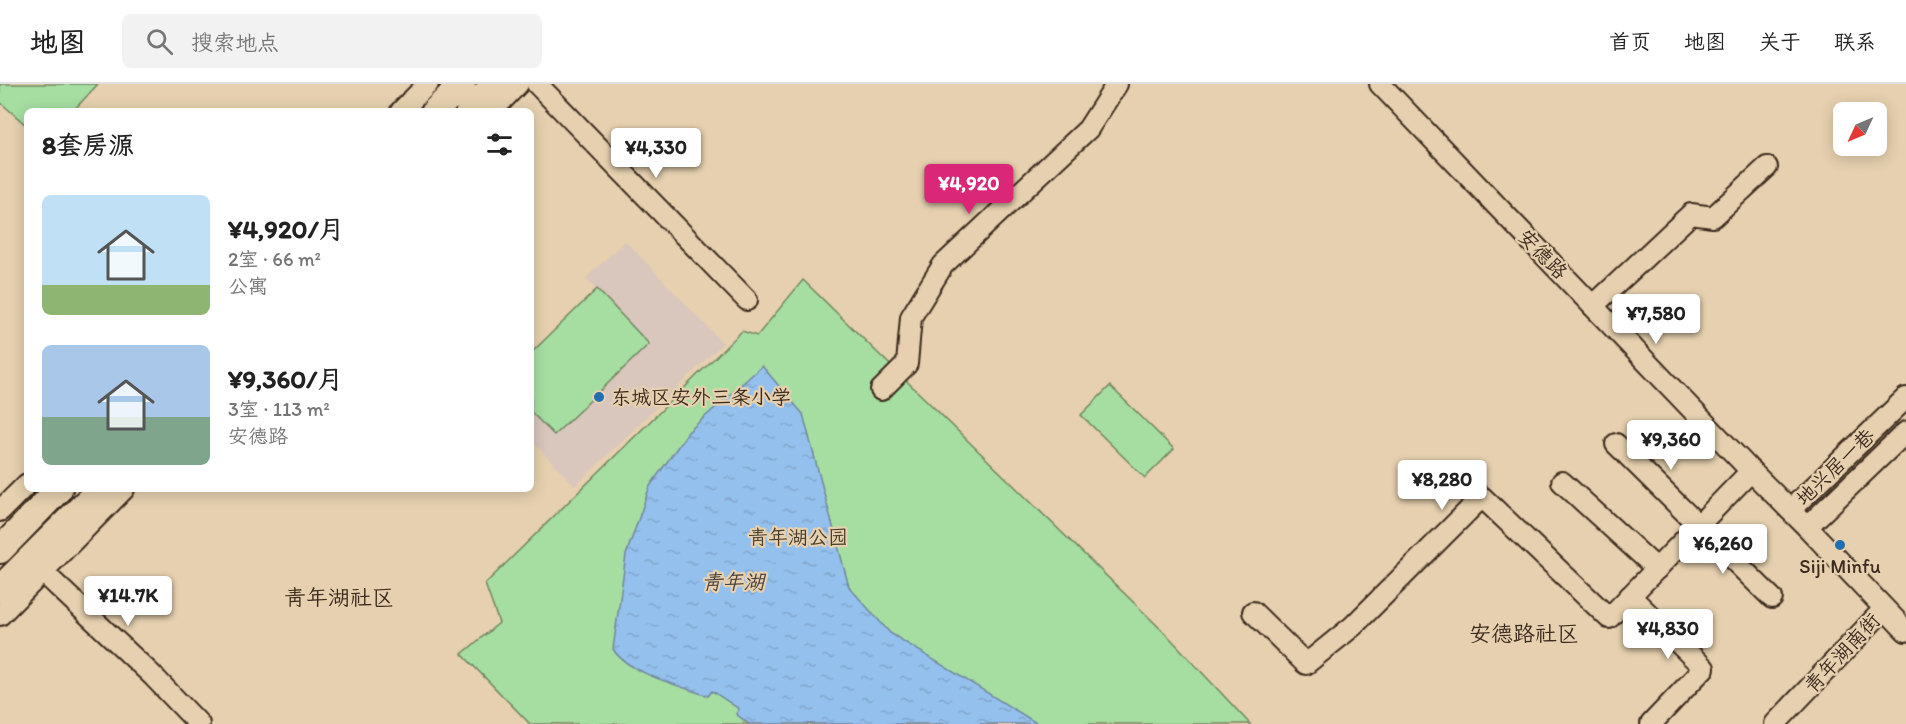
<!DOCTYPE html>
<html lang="zh">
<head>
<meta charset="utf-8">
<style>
	body { margin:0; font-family:Itim,"LXGW WenKai TC",sans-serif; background:#f2f2f2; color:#222; height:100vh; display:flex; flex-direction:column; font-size:22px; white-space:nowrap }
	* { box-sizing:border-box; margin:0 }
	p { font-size:20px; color:#767676 }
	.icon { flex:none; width:33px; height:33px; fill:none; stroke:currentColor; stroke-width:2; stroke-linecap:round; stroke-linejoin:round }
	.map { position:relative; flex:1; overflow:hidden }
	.sheet { position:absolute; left:24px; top:24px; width:510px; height:384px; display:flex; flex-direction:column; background:#fff; border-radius:9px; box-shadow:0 3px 15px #0003 }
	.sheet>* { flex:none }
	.needle { width:39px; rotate:226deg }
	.buttons { position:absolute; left:1833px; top:18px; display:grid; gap:12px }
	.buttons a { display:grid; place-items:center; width:54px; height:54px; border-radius:9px; background:#fff; box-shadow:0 3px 15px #0003; font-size:30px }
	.price { position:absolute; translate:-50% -51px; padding:0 14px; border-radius:6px; background:#fff; color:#222; font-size:20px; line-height:39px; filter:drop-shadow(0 2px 3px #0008) }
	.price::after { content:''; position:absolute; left:50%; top:36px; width:18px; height:14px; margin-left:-9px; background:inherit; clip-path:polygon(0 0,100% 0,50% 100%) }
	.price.active { background:#db2777; color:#fff }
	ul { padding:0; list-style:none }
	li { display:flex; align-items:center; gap:18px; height:150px; padding:0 18px }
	li span { display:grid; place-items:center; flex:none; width:168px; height:120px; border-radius:9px; color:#555 }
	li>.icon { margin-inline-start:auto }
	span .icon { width:72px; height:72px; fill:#fffc; stroke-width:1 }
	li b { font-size:26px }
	h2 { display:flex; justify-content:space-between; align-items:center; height:72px; padding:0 18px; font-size:26px }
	header { display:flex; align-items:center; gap:36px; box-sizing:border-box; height:84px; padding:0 30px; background:#fff; border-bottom:2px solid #e0e0e0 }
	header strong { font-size:28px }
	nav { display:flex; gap:33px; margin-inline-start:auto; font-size:21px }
	.search { width:420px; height:54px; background:#f2f2f2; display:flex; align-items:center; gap:15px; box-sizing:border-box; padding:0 21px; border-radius:9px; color:#767676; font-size:22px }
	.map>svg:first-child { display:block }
	.built { fill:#d9c6bd }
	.green { fill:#a6dea2; stroke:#708460; stroke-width:1.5 }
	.water { fill:url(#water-ripples); stroke:#70849a; stroke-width:1.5 }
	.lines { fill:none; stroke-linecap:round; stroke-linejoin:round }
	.minor-casing { stroke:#3b2a1e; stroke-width:24 }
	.major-casing { stroke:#3b2a1e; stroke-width:30 }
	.minor { stroke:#e6d0af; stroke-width:20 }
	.major { stroke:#e6d0af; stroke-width:26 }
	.poi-dot { fill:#1f6fb2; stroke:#e6d0af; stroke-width:2 }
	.labels { text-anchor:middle; stroke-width:4.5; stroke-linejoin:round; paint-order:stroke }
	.street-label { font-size:20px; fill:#3b2a1e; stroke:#e6d0af }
	.poi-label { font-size:20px; fill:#3b2a1e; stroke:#e6d0af; text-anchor:start }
	.park-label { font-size:20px; fill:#463c2b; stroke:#e6d0af }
	.water-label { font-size:21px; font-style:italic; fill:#48403d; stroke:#e6d0af }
	.quarter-label { font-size:22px; fill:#3b2a1e; stroke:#e6d0af }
</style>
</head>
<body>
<header>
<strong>地图</strong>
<div class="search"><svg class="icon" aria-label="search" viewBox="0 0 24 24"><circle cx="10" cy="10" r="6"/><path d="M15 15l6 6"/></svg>搜索地点</div>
<nav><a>首页</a><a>地图</a><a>关于</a><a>联系</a></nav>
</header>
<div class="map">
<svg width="1906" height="640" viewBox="0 0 1906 640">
	<defs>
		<pattern id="water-ripples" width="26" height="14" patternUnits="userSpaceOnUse" patternTransform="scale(1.5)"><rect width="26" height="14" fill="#94c0ed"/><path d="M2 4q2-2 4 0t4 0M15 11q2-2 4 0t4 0" fill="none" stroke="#80a5cb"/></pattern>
	</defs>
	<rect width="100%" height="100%" fill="#e6d0af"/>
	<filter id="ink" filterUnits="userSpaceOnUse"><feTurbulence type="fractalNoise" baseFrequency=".0167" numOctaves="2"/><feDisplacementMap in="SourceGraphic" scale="12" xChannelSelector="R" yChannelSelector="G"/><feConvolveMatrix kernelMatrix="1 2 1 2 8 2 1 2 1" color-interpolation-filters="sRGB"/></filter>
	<g filter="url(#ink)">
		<path class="built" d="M 625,157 L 723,259 L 575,402 L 531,356 L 531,269 L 597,206 L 586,194 Z"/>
		<g class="green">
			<path d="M 0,0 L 98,0 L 73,27 L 27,27 L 27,42 L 0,18 Z"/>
			<path d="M 803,196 L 1169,553 L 1250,640 L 530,640 L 462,570 L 499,539 L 485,500 L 742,247 L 757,252 Z"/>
			<path d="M 597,205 L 649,260 L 554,351 L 531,328 L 531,269 Z"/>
			<path d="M 1110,302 L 1174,365 L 1145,394 L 1081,331 Z"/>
		</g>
		<path class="water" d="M 762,282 L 803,330 L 849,503 L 890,549 L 1038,640 L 749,640 L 736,630 L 739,625 L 712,607 L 708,612 C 681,602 627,589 613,565 L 626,471 L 650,402 L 688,348 Z"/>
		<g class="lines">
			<defs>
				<g id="minor">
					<path d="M 537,0 L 747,216"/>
					<path d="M 1380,0 L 1751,387 L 1807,443 L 1906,547"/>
					<path d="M 401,27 L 428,0"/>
					<path d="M 492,27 L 518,0"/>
					<path d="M 1593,222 L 1691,130 L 1713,133 L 1767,83"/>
					<path d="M 881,306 L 907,280 L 911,233 L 943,181 L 1088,45 L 1117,0"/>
					<path d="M 1616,360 L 1772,514"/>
					<path d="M 1562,398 L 1657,485"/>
					<path d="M 1790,426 L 1906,314"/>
					<path d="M 0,427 L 27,400"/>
					<path d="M 1807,443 L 1906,348"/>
					<path d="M 29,475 L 153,592 L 199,640"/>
					<path d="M 1630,512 L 1704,584 L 1651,640"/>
					<path d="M 1253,528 L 1306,580 L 1353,542 L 1482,413 L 1609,534 L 1751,387"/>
					<path d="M 0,531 L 124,405"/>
					<path d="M 1775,640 L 1884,525"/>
				</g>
				<g id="major">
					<path d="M 435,27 L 462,0"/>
					<path d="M 469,27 L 495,0"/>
					<path d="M 0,466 L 59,405"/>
					<path d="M 0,505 L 100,405"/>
				</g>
			</defs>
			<use href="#minor" class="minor-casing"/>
			<use href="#major" class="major-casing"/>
			<use href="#minor" class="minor"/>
			<use href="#major" class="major"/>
		</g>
	</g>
	<g class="poi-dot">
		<circle cx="599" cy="313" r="6"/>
		<circle cx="1840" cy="461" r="6"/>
	</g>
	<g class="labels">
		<g class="street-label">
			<text transform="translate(1543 170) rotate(46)" y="7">安德路</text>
			<text transform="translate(1835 383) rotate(-44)" y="7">地兴居一巷</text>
			<text transform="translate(1842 569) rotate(-47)" y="7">青年湖南街</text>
		</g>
		<g class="poi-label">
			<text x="611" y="320">东城区安外三条小学</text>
			<text x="1840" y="489" text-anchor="middle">Siji Minfu</text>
		</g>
		<g class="park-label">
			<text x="798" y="460">青年湖公园</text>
		</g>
		<g class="water-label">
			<text x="733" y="505">青年湖</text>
		</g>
		<g class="quarter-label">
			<text x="339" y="521">青年湖社区</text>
			<text x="1524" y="557">安德路社区</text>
		</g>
	</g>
</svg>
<div class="buttons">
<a><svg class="needle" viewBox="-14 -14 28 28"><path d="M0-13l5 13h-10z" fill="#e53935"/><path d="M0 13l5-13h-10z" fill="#767676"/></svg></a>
</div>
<b class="price" style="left:656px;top:95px">¥4,330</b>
<b class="price active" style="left:969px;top:131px">¥4,920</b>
<b class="price" style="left:1656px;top:261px">¥7,580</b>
<b class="price" style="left:1671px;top:387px">¥9,360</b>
<b class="price" style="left:1442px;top:427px">¥8,280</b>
<b class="price" style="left:1723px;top:491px">¥6,260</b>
<b class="price" style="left:128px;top:543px">¥14.7K</b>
<b class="price" style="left:1668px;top:576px">¥4,830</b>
<section class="sheet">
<h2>8套房源<svg class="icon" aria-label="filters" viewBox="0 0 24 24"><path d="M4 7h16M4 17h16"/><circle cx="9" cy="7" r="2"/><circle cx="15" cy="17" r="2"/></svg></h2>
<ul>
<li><span style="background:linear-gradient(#bfe0f5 75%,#8fb573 0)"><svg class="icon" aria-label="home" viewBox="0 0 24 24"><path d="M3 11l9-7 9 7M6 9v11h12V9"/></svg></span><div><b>¥4,920/月</b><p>2室 · 66 m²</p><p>公寓</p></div></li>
<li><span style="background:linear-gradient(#a9c7e8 60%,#7fa58c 0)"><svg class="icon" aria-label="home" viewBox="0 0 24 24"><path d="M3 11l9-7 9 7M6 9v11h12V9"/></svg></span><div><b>¥9,360/月</b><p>3室 · 113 m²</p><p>安德路</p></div></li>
</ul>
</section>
</div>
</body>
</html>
